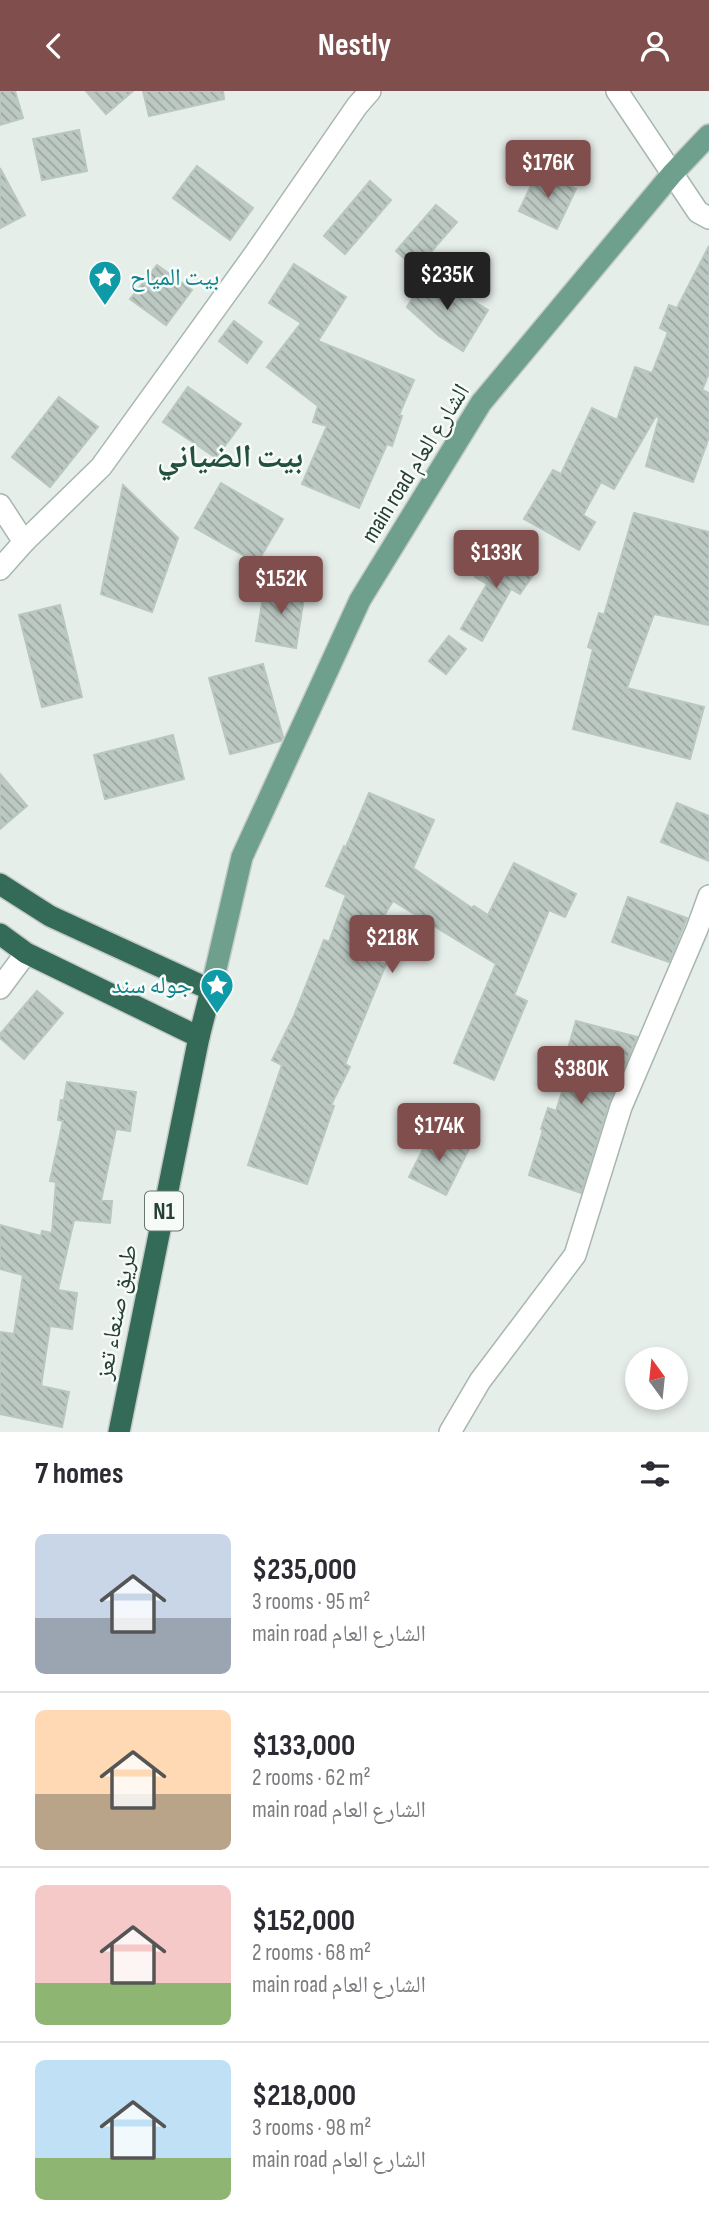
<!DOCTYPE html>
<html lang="en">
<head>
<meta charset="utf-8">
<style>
	body { margin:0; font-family:"Sofia Sans Condensed","Noto Naskh Arabic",sans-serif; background:#f7f7f7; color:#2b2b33; height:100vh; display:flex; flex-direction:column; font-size:26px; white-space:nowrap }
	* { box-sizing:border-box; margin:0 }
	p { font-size:23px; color:#7c7c81 }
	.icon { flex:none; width:38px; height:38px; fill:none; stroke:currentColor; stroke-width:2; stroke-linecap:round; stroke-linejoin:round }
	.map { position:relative; height:1341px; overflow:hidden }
	.details { display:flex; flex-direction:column; background:#fff; flex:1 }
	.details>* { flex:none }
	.needle { width:46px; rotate:345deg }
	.buttons { position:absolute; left:625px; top:1256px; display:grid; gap:14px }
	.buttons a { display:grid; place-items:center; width:63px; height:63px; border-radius:50%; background:#fff; box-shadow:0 4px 10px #0003; font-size:35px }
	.price { position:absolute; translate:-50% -60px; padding:0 16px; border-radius:7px; background:#804e4c; color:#fff; font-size:23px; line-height:46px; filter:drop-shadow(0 2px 4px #0008) }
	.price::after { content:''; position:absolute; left:50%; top:42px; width:21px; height:16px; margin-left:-10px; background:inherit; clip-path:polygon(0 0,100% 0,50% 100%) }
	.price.selected { background:#222; color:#fff }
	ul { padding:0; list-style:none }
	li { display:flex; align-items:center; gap:21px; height:175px; padding:0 35px }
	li+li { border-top:2px solid #e1e1e2 }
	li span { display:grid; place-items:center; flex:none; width:196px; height:140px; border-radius:10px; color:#555 }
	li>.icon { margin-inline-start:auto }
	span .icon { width:84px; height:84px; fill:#fffc; stroke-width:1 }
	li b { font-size:30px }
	h2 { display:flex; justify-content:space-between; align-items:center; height:84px; padding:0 35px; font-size:30px }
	header { display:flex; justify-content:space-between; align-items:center; height:91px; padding:0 35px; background:#804e4c; color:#fff; font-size:32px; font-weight:700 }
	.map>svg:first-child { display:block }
	.building { fill:url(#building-back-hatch); stroke:#b9c7c0; stroke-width:2 }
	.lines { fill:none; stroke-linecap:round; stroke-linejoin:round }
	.street-casing { stroke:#a9b6b0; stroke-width:24 }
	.primary-casing { stroke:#c2c9c6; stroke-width:24 }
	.highway-casing { stroke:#c2c9c6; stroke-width:24 }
	.street { stroke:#fff; stroke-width:21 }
	.primary { stroke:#6ea08d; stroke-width:21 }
	.highway { stroke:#346a58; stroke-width:21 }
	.labels { text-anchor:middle; stroke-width:5; stroke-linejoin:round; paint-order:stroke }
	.shield { fill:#f7fbf8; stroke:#657770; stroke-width:2 }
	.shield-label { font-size:23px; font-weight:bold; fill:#263f35 }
	.culture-label { font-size:24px; fill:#0d838f; stroke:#f7fbf8; text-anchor:start }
	.street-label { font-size:24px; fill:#263f35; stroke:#f7fbf8 }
	.district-label { font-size:32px; font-weight:bold; fill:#235040; stroke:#f7fbf8 }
</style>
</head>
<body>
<header><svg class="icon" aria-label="back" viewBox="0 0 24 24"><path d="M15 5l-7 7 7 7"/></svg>Nestly<svg class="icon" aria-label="person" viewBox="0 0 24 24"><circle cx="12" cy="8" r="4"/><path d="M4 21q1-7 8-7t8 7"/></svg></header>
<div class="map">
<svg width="709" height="1341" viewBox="0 0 709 1341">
	<defs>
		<pattern id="building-back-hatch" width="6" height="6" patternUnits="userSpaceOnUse" patternTransform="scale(1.75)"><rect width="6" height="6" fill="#bcc9c2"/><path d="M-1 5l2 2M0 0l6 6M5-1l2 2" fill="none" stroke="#99a59e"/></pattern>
	</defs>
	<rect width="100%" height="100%" fill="#e6eeea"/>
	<g class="building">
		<path d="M 0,0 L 15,0 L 23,27 L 0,34 Z"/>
		<path d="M 86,0 L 133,0 L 106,23 Z"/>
		<path d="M 143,0 L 223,0 L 224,8 L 149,25 Z"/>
		<path d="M 79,39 L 87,80 L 42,89 L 33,48 Z"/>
		<path d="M 197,75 L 253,117 L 230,149 L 173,107 Z"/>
		<path d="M 0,77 L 25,124 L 0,137 Z"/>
		<path d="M 538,80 L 576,98 L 557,138 L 519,120 Z"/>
		<path d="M 370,90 L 391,109 L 345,163 L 324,145 Z"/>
		<path d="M 436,114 L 457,131 L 416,178 L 396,160 Z"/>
		<path d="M 709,155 L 709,282 L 702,299 L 709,302 L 709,346 L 693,391 L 646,375 L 659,327 L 656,325 L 614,398 L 601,391 L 583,424 L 595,431 L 579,459 L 524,428 L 553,379 L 561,383 L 592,317 L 617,329 L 635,276 L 652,282 L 668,241 L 660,237 L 669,214 L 677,217 Z"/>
		<path d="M 294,173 L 346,206 L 318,250 L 414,289 L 399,324 L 402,325 L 392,355 L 387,353 L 359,417 L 302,393 L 327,335 L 313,331 L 318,315 L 267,276 L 301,232 L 269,212 Z"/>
		<path d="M 157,174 L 192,199 L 166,234 L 130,208 Z"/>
		<path d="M 428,182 L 488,219 L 463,260 L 439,245 L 407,216 Z"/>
		<path d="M 234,230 L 262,251 L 247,272 L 219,250 Z"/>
		<path d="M 188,296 L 241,333 L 216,367 L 163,331 Z"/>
		<path d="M 59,306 L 98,336 L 50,396 L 12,366 Z"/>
		<path d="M 221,392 L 283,428 L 257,472 L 195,437 Z"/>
		<path d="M 123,394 L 178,447 L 152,521 L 101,503 Z"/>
		<path d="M 634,422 L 709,441 L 709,534 L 654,523 L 627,597 L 704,616 L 690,668 L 573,638 L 593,558 L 588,556 L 599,522 L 604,524 Z"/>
		<path d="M 495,455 L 535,481 L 520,503 L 511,498 L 482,550 L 461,538 L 487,493 L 475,486 Z"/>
		<path d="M 265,494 L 305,500 L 296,557 L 256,550 Z"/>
		<path d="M 60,514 L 82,606 L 42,616 L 19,524 Z"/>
		<path d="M 449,545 L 466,558 L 446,583 L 429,570 Z"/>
		<path d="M 263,573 L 283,646 L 281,650 L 230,663 L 209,587 Z"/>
		<path d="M 173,644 L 184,688 L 105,708 L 94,664 Z"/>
		<path d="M 0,683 L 27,715 L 0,738 Z"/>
		<path d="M 369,702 L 434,729 L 413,777 L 472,817 L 474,815 L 488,824 L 514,772 L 576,803 L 565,826 L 549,819 L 514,904 L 527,910 L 494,989 L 454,972 L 496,873 L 393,810 L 386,821 L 369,867 L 386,873 L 345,973 L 350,976 L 331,1014 L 334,1015 L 307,1093 L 248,1074 L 282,974 L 272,969 L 293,927 L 324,849 L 329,851 L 346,804 L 326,795 L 344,755 L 346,756 Z"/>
		<path d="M 677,712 L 709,725 L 709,770 L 661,751 Z"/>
		<path d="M 628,806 L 687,827 L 669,871 L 612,851 Z"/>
		<path d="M 37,900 L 63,922 L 24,968 L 0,947 L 0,943 Z"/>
		<path d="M 576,930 L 637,946 L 609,1012 L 581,1102 L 529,1084 L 543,1039 L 541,1038 L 548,1017 L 556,1020 L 574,963 L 567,961 Z"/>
		<path d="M 67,991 L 136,1001 L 130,1040 L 116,1038 L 101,1110 L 112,1110 L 110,1132 L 74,1129 L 58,1199 L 77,1202 L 72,1238 L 50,1235 L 41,1295 L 69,1301 L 62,1336 L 0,1323 L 0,1241 L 14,1243 L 23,1184 L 0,1178 L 0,1134 L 41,1145 L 42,1140 L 52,1142 L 56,1091 L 50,1090 L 63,1030 L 58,1029 L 61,1009 L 64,1009 Z"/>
		<path d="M 432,1040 L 469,1058 L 446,1104 L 409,1086 Z"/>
	</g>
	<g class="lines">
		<defs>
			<g id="street">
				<path d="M 617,0 L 698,121 L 709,127"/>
				<path d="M 0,414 L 24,451"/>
				<path d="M 0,478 L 24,451 L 101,376 L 254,164 L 357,15 L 370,0"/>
				<path d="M 0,897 L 26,862"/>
				<path d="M 450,1341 L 480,1290 L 575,1164 L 621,1016 L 697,838 L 709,805"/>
			</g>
			<path id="primary" d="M 211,899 L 242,766 L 360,509 L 481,312 L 672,83 L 709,44"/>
			<g id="highway">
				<path d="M 0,793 L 50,825 L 211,899 L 199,946 L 119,1341"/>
				<path d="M 0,843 L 26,862 L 199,946"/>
			</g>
		</defs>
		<use href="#street" class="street-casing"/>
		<use href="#primary" class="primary-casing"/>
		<use href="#highway" class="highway-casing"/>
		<use href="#street" class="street"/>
		<use href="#primary" class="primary"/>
		<use href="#highway" class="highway"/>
	</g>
	<defs>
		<symbol id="sight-pin" viewBox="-11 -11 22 30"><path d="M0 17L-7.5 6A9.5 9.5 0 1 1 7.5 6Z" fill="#0f9aa8" stroke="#f7fbf8"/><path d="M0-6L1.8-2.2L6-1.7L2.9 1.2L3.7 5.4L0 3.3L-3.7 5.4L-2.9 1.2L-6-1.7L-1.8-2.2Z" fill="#fff"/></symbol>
	</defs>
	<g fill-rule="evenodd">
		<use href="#sight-pin" x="86" y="167" width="38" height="52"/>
		<use href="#sight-pin" x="198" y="875" width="38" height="52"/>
	</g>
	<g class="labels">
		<rect class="shield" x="145" y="1100.5" width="38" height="39" rx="5"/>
		<g class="shield-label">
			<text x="164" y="1128">N1</text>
		</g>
		<g class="culture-label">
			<text x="130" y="194">بيت المياح</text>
			<text x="192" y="902" text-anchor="end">جوله سند</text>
		</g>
		<g class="street-label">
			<text transform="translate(415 372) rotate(-58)" y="8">main road الشارع العام</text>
			<text transform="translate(116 1221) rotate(-79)" y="8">طريق صنعاء تعز</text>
		</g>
		<g class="district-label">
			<text x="230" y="376">بيت الضياني</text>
		</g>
	</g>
</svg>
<div class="buttons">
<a><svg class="needle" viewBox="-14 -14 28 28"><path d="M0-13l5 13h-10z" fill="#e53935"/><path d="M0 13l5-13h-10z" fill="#7c7c81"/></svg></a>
</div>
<b class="price" style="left:548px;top:109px">$176K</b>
<b class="price selected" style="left:447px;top:221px">$235K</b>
<b class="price" style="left:496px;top:499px">$133K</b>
<b class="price" style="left:281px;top:525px">$152K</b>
<b class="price" style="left:392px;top:884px">$218K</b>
<b class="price" style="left:581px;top:1015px">$380K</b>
<b class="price" style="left:439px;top:1072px">$174K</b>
</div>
<section class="details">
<h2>7 homes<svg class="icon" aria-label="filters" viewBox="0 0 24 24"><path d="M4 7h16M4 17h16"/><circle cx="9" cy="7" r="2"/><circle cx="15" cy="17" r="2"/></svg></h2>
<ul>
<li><span style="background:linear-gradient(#c9d6e8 60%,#9aa5b1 0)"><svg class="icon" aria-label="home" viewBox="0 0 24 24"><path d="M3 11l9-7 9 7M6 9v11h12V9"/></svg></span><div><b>$235,000</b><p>3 rooms · 95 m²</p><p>main road الشارع العام</p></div></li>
<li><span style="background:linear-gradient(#ffd9b3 60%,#b9a48a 0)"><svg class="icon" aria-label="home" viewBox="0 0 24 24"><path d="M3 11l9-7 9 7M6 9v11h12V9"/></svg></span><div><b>$133,000</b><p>2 rooms · 62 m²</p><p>main road الشارع العام</p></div></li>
<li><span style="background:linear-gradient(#f6c9c9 70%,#8fb573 0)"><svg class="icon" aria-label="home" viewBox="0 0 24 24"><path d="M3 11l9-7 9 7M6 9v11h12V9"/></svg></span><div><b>$152,000</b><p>2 rooms · 68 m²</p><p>main road الشارع العام</p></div></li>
<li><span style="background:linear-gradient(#bfe0f5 70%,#8fb573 0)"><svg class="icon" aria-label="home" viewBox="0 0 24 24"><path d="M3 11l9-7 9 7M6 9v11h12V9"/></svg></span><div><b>$218,000</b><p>3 rooms · 98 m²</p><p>main road الشارع العام</p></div></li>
</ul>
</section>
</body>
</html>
